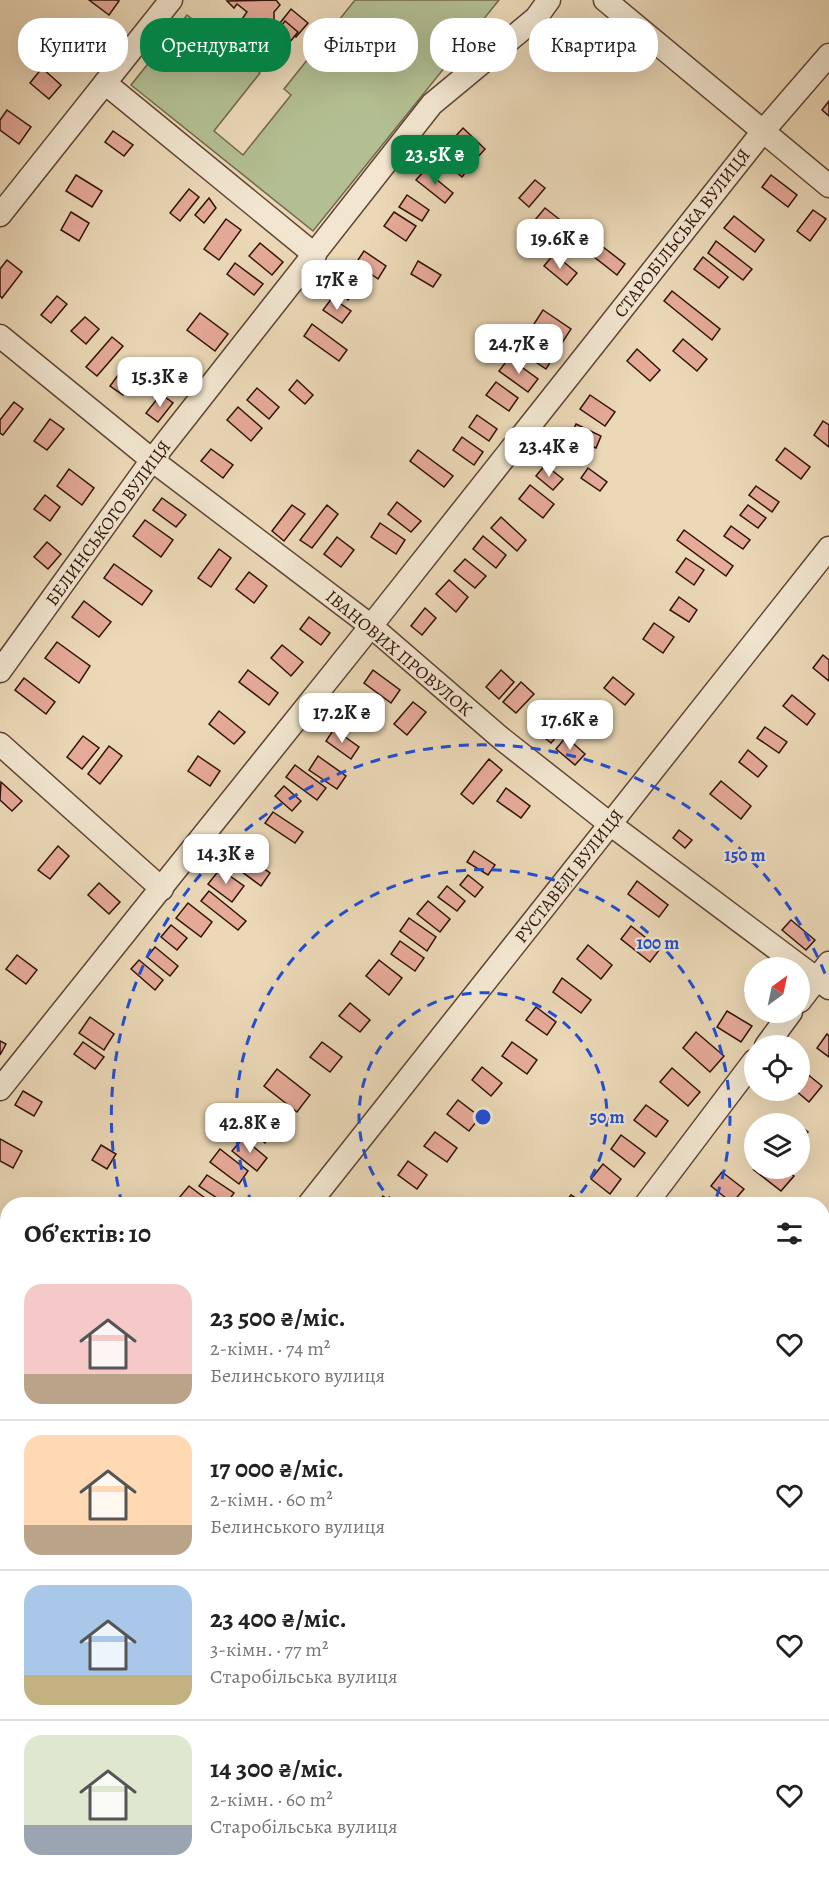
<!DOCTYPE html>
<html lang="uk">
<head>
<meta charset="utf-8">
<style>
	body { margin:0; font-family:Alegreya,serif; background:#f6f6f6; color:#222; height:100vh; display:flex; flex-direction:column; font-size:22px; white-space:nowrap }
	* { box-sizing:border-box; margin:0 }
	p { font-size:20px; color:#767676 }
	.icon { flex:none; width:33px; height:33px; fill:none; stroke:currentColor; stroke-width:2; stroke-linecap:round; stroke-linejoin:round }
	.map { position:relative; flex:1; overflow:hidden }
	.panel { position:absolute; left:0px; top:1197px; width:830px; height:686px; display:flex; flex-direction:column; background:#fff; border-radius:24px 24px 0 0; box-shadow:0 6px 24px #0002 }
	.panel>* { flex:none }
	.top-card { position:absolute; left:18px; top:18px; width:794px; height:54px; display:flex; gap:12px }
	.needle { width:39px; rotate:33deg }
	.controls { position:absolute; left:744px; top:957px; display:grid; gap:12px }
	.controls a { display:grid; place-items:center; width:66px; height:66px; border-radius:50%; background:#fff; box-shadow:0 6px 24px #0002; font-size:30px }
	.price { position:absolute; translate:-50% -51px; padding:0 14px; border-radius:12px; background:#fff; color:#222; font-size:20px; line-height:39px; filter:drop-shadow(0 2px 3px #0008) }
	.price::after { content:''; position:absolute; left:50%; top:36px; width:18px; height:14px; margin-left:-9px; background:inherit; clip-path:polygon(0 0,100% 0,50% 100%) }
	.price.active { background:#0b8043; color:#fff }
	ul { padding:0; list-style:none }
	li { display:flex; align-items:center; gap:18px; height:150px; padding:0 24px }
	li+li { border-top:2px solid #e0e0e0 }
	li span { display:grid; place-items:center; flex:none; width:168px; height:120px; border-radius:18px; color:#555 }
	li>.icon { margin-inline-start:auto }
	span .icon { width:72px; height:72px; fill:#fffc; stroke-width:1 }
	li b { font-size:26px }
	h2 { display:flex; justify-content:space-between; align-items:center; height:72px; padding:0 24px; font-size:26px }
	.pill { padding:0 21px; border-radius:24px; background:#fff; box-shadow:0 6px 24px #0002; font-size:21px; line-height:54px }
	.pill.active { background:#0b8043; color:#fff }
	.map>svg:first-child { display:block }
	.green { fill:#b3bf92; stroke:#72694d; stroke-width:1.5 }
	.building { fill:#e6aa99; stroke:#301308; stroke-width:1.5 }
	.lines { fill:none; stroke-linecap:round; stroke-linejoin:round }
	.minor-casing { stroke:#5f4434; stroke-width:25 }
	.minor { stroke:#f2e6d0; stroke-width:22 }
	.ring { fill:none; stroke:#1d4ed8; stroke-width:3; stroke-dasharray:10 8 }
	.labels { text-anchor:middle; stroke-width:4.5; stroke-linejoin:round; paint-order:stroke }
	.street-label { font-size:18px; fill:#301308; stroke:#f2e6d0 }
	.centre { fill:#1d4ed8; stroke:#f2e6d0; stroke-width:3 }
	.ring-label { font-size:18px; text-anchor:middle; font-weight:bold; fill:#1d4ed8; stroke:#f2e6d0; stroke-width:4.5; stroke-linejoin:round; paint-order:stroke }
</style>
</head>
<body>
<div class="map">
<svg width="829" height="1882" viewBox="0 0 829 1882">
	<rect width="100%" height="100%" fill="#ebd8b7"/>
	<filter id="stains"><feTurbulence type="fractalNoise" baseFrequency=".00333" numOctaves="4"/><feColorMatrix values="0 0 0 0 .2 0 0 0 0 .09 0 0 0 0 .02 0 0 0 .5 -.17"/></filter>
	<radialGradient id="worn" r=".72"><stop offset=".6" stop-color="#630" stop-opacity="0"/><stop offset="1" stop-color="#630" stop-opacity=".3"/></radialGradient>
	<g class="green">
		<path d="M 355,0 L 499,0 L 313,231 L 131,85 L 187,15 L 260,73 L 214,131 L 243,155 L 291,95 L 284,89 Z"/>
		<path d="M 195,1875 L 390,1875 L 399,1882 L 189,1882 Z"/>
	</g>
	<g class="building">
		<path d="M 89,0 L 117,0 L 119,1 L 109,15 Z"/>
		<path d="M 276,0 L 280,5 L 274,12 L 274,19 L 259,30 L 242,19 L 247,12 L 237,4 L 234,8 L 227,1 Z"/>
		<path d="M 291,9 L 308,23 L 296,37 L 280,23 Z"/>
		<path d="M 285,21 L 298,32 L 285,48 L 272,38 Z"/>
		<path d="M 76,32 L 93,47 L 83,58 L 66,43 Z"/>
		<path d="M 273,35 L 289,47 L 280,60 L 263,48 Z"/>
		<path d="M 42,68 L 61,85 L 49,99 L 30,83 Z"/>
		<path d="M 829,101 L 829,116 L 822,110 Z"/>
		<path d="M 7,110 L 31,127 L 19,144 L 0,130 L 0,120 Z"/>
		<path d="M 463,128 L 485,149 L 477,158 L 454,138 Z"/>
		<path d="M 113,131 L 133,145 L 124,156 L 105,142 Z"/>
		<path d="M 445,146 L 470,167 L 462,177 L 437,156 Z"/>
		<path d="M 425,170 L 453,193 L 445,203 L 416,180 Z"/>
		<path d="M 76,175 L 102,191 L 92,207 L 66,191 Z"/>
		<path d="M 771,175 L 797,195 L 788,207 L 762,187 Z"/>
		<path d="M 535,180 L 545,188 L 529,207 L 519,198 Z"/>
		<path d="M 189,189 L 199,197 L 180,221 L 170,213 Z"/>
		<path d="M 407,195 L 429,210 L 422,221 L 399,207 Z"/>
		<path d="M 209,198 L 216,208 L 204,223 L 195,215 Z"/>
		<path d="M 545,208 L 559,219 L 549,231 L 535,220 Z"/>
		<path d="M 813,210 L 826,219 L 810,241 L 797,231 Z"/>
		<path d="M 71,212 L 89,223 L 79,241 L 61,230 Z"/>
		<path d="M 394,212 L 416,226 L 406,241 L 384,226 Z"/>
		<path d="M 734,216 L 764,240 L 755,252 L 724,228 Z"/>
		<path d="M 226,219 L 241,230 L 219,260 L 204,249 Z"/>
		<path d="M 716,241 L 752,269 L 743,280 L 708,253 Z"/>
		<path d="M 260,243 L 283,262 L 272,275 L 249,256 Z"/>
		<path d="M 598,243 L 625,264 L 617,275 L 589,253 Z"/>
		<path d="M 364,251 L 386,266 L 378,279 L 356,263 Z"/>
		<path d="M 554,254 L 577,273 L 567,285 L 544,266 Z"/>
		<path d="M 703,257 L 728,277 L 719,288 L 694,269 Z"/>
		<path d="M 7,260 L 22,272 L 2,298 L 0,296 L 0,269 Z"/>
		<path d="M 418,261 L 441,275 L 433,287 L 411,274 Z"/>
		<path d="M 235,263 L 263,284 L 254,295 L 227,274 Z"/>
		<path d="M 345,273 L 360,285 L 348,300 L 333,287 Z"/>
		<path d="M 672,291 L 720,329 L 712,340 L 664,301 Z"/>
		<path d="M 57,296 L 67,304 L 51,323 L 41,315 Z"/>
		<path d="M 332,298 L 351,311 L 342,323 L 323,310 Z"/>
		<path d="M 543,310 L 571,329 L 562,343 L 534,324 Z"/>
		<path d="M 200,313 L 228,334 L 215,351 L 187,330 Z"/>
		<path d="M 85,317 L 99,329 L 86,344 L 71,331 Z"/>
		<path d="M 312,324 L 347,350 L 339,361 L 304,336 Z"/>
		<path d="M 523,335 L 554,356 L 546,369 L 515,348 Z"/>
		<path d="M 112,337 L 123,346 L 97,376 L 86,367 Z"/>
		<path d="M 683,339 L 707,359 L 697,371 L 673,351 Z"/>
		<path d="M 637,349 L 660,370 L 650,381 L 627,361 Z"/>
		<path d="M 509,358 L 538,379 L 528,392 L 499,371 Z"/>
		<path d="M 124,367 L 137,377 L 123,395 L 110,386 Z"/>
		<path d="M 297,380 L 313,395 L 305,404 L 289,390 Z"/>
		<path d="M 496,382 L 518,398 L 509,411 L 486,395 Z"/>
		<path d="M 257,388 L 279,407 L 269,419 L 247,400 Z"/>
		<path d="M 161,394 L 173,403 L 158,422 L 146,413 Z"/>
		<path d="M 590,395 L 615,412 L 605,426 L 580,409 Z"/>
		<path d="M 14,402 L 23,409 L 3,435 L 0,433 L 0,420 Z"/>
		<path d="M 238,407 L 262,428 L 251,441 L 227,420 Z"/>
		<path d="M 477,415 L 497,429 L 489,441 L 469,427 Z"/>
		<path d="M 50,419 L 64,429 L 47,450 L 34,441 Z"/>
		<path d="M 823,421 L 829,425 L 829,447 L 814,435 Z"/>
		<path d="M 576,424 L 601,436 L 596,448 L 570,437 Z"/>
		<path d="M 462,437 L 483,452 L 474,465 L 453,450 Z"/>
		<path d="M 785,448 L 810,467 L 801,479 L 776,460 Z"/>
		<path d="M 211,449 L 233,465 L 223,478 L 201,461 Z"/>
		<path d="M 418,450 L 453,476 L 444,487 L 410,461 Z"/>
		<path d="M 545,465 L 563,479 L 553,490 L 536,476 Z"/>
		<path d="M 588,468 L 607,482 L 600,491 L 581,478 Z"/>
		<path d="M 69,469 L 94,488 L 82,505 L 57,486 Z"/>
		<path d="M 530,485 L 554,504 L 543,518 L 519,499 Z"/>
		<path d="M 756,486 L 779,502 L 772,512 L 749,495 Z"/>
		<path d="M 45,495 L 60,507 L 50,521 L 34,509 Z"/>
		<path d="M 162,498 L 186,515 L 176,527 L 153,510 Z"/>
		<path d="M 397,502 L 421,521 L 411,532 L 388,514 Z"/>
		<path d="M 292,505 L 305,514 L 284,541 L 272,531 Z"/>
		<path d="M 327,505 L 338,514 L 312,548 L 300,540 Z"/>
		<path d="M 748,505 L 766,518 L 758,528 L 740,515 Z"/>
		<path d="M 501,517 L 526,540 L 517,551 L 491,528 Z"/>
		<path d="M 145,520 L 173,540 L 161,557 L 133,536 Z"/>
		<path d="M 380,523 L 405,540 L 396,554 L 371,537 Z"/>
		<path d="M 731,526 L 750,540 L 743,549 L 724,536 Z"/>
		<path d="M 684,530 L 733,566 L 726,576 L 677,540 Z"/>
		<path d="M 483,536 L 506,555 L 496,568 L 473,549 Z"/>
		<path d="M 337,537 L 354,550 L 341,567 L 324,554 Z"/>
		<path d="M 47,542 L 61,554 L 48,569 L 34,557 Z"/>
		<path d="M 219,549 L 231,558 L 211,587 L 198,578 Z"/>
		<path d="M 686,558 L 704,570 L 694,585 L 676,572 Z"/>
		<path d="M 465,559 L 486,576 L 475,588 L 454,571 Z"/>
		<path d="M 114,564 L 152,591 L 142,605 L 104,578 Z"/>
		<path d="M 249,572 L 267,586 L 254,603 L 236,589 Z"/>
		<path d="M 449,580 L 468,597 L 456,612 L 436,594 Z"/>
		<path d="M 679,597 L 697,610 L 689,622 L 670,610 Z"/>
		<path d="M 84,601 L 111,622 L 99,637 L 72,617 Z"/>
		<path d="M 425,608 L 436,618 L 422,635 L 411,626 Z"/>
		<path d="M 309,617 L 330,633 L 321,645 L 300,629 Z"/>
		<path d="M 654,623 L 674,637 L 663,653 L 643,639 Z"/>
		<path d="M 57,642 L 90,666 L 79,683 L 45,658 Z"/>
		<path d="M 282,645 L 303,662 L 291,676 L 271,658 Z"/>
		<path d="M 823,655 L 829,660 L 829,681 L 813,668 Z"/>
		<path d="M 248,670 L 278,693 L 269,705 L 239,682 Z"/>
		<path d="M 373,670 L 400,690 L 391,703 L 364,683 Z"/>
		<path d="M 501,670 L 514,682 L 499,699 L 486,687 Z"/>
		<path d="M 613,677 L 634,694 L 625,705 L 604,688 Z"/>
		<path d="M 24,678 L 55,702 L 46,714 L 15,690 Z"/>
		<path d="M 521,682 L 534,694 L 516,713 L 503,702 Z"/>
		<path d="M 792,695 L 815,714 L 807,725 L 783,706 Z"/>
		<path d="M 413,702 L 426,712 L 407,735 L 394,724 Z"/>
		<path d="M 219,711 L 245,732 L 234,744 L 209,724 Z"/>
		<path d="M 561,713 L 570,721 L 551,743 L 541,735 Z"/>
		<path d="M 765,727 L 787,742 L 779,753 L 757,738 Z"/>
		<path d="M 334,729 L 359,747 L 351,759 L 326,741 Z"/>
		<path d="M 83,736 L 99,748 L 82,769 L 67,757 Z"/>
		<path d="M 566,737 L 585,754 L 575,765 L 556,749 Z"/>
		<path d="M 109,746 L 122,756 L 100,784 L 88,774 Z"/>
		<path d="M 748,750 L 767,766 L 758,777 L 739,762 Z"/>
		<path d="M 198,756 L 220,771 L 210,786 L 188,771 Z"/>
		<path d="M 318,756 L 346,776 L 337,789 L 309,770 Z"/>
		<path d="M 489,759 L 502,770 L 473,804 L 461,794 Z"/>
		<path d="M 295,765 L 326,788 L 317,800 L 286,777 Z"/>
		<path d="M 721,781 L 751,806 L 741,819 L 710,794 Z"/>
		<path d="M 1,782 L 22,801 L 12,811 L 0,800 Z"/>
		<path d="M 284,786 L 301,801 L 292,811 L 275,796 Z"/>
		<path d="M 506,788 L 530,806 L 521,818 L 497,801 Z"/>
		<path d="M 273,812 L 303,832 L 295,843 L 265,823 Z"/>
		<path d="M 679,830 L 692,840 L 685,848 L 673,838 Z"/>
		<path d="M 58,846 L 69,856 L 50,879 L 38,870 Z"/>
		<path d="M 239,851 L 270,873 L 261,886 L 230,863 Z"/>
		<path d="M 474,851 L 495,865 L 488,875 L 467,862 Z"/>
		<path d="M 220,869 L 244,886 L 232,902 L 208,884 Z"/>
		<path d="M 468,875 L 483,887 L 475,897 L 460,885 Z"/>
		<path d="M 637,881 L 668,905 L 659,917 L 628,894 Z"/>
		<path d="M 99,883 L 120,902 L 109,914 L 88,895 Z"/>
		<path d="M 447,886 L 465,901 L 457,911 L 438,897 Z"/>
		<path d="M 209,891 L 246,921 L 238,930 L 201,901 Z"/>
		<path d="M 428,901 L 450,919 L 440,932 L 417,914 Z"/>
		<path d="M 188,903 L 212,922 L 201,937 L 176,918 Z"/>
		<path d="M 409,918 L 436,937 L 427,951 L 400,931 Z"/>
		<path d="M 791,920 L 815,940 L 806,950 L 782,930 Z"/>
		<path d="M 171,925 L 187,938 L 177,950 L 161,937 Z"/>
		<path d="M 631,926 L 660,949 L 650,962 L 621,939 Z"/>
		<path d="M 400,941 L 424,958 L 415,971 L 391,954 Z"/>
		<path d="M 588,945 L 612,965 L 601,979 L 577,959 Z"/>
		<path d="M 155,947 L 178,966 L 170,976 L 147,957 Z"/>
		<path d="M 17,955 L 37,970 L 26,984 L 6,969 Z"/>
		<path d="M 139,960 L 163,980 L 155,990 L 131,969 Z"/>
		<path d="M 379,960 L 402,978 L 389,995 L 366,976 Z"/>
		<path d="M 562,978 L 591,1000 L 581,1013 L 553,992 Z"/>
		<path d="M 754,979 L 754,999 L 745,993 Z"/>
		<path d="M 350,1003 L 370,1020 L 360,1032 L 339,1016 Z"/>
		<path d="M 536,1007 L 556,1022 L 547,1035 L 526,1020 Z"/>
		<path d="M 727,1011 L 752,1026 L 741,1042 L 717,1027 Z"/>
		<path d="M 90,1017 L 114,1034 L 104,1050 L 79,1033 Z"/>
		<path d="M 696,1032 L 724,1056 L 710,1072 L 683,1048 Z"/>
		<path d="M 827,1034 L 829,1036 L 829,1057 L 817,1048 Z"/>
		<path d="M 0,1041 L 6,1044 L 0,1055 Z"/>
		<path d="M 83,1042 L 104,1057 L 95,1069 L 74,1054 Z"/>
		<path d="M 322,1042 L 342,1057 L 330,1072 L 310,1057 Z"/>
		<path d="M 512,1042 L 537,1060 L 527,1074 L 502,1056 Z"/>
		<path d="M 482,1067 L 502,1083 L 491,1096 L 472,1080 Z"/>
		<path d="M 672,1068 L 700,1092 L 688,1106 L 660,1082 Z"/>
		<path d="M 277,1069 L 310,1095 L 297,1112 L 264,1086 Z"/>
		<path d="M 801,1069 L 822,1086 L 809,1102 L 795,1090 L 800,1090 Z"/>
		<path d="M 23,1091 L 42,1102 L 34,1116 L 15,1105 Z"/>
		<path d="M 458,1100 L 480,1117 L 469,1131 L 447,1114 Z"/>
		<path d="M 646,1105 L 668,1121 L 656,1137 L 634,1120 Z"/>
		<path d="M 261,1119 L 275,1130 L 265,1143 L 251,1131 Z"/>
		<path d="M 800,1126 L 808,1132 L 800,1144 Z"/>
		<path d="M 435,1132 L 457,1148 L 447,1162 L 424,1146 Z"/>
		<path d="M 621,1135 L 645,1153 L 634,1167 L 611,1149 Z"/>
		<path d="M 243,1138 L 267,1158 L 257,1171 L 232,1151 Z"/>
		<path d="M 0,1139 L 22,1151 L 13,1168 L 0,1161 Z"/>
		<path d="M 101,1145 L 116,1154 L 107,1169 L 92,1160 Z"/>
		<path d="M 220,1149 L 248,1171 L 239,1184 L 210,1162 Z"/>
		<path d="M 408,1161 L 427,1175 L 417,1189 L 398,1175 Z"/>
		<path d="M 603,1164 L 621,1179 L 610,1194 L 591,1179 Z"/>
		<path d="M 784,1168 L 794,1176 L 781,1191 L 754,1170 Z"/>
		<path d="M 722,1172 L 744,1189 L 732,1203 L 711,1186 Z"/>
		<path d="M 207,1175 L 234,1193 L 226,1204 L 199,1186 Z"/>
		<path d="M 189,1186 L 213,1204 L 185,1204 L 178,1199 Z"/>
		<path d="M 571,1195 L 585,1204 L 564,1204 Z"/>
		<path d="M 383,1196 L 394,1204 L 377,1204 Z"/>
		<path d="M 8,1217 L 8,1245 L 7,1245 L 0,1240 L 0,1230 Z"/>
		<path d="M 822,1265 L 829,1271 L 829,1296 L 822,1290 Z"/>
		<path d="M 8,1629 L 8,1655 L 0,1650 L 0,1639 Z"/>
	</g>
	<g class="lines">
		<defs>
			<g id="minor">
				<path d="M 605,0 L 829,186"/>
				<path d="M 105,83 L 315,255"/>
				<path d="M 0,215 L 171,0"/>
				<path d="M 0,336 L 152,460 L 371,626 L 502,739 L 610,824 L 829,988"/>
				<path d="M 0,671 L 152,460 L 432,104 L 536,18 L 549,0"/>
				<path d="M 0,744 L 162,889"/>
				<path d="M 800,1001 L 829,963"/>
				<path d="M 766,1046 L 791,1012"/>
				<path d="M 0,1089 L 371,626 L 764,130 L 829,55"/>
				<path d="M 309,1204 L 829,548"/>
				<path d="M 646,1204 L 754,1061"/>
				<path d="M 0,1304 L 8,1305"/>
				<path d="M 822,1370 L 829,1360"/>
				<path d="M 0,1673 L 8,1679"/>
			</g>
		</defs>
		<use href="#minor" class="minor-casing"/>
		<use href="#minor" class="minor"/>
	</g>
	<g class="ring">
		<path d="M395 1204A124 124 0 1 1 571 1204"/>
		<path d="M252 1204A247 247 0 1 1 714 1204"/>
		<path d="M122 1204A371 371 0 0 1 828 981"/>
	</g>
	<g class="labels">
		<g class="street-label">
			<text transform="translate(682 233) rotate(-52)" y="6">СТАРОБІЛЬСЬКА ВУЛИЦЯ</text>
			<text transform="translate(108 523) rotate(-54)" y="6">БЕЛИНСЬКОГО ВУЛИЦЯ</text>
			<text transform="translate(399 653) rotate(40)" y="6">ІВАНОВИХ ПРОВУЛОК</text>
			<text transform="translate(569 876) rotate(-52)" y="6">РУСТАВЕЛІ ВУЛИЦЯ</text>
		</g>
	</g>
	<circle cx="483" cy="1117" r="9" class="centre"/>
	<g class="ring-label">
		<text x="745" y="861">150 m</text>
		<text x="658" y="949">100 m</text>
		<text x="607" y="1123">50 m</text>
	</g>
	<rect width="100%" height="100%" filter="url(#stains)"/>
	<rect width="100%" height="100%" fill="url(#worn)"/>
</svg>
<div class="controls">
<a><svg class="needle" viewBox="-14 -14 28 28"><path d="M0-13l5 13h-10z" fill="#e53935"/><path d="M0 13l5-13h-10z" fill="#767676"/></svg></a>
<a><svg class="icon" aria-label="locate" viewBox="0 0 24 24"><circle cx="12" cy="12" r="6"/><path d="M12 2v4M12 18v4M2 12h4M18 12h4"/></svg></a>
<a><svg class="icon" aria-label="layers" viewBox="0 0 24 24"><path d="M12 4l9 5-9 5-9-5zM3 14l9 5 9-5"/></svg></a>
</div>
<b class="price active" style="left:435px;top:186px">23.5K ₴</b>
<b class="price" style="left:560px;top:270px">19.6K ₴</b>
<b class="price" style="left:337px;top:311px">17K ₴</b>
<b class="price" style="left:519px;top:375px">24.7K ₴</b>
<b class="price" style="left:160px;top:408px">15.3K ₴</b>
<b class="price" style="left:549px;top:478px">23.4K ₴</b>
<b class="price" style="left:342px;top:744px">17.2K ₴</b>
<b class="price" style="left:570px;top:751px">17.6K ₴</b>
<b class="price" style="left:226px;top:885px">14.3K ₴</b>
<b class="price" style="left:250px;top:1154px">42.8K ₴</b>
<div class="top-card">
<a class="pill">Купити</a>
<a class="pill active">Орендувати</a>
<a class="pill">Фільтри</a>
<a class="pill">Нове</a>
<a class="pill">Квартира</a>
</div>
<section class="panel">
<h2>Об’єктів: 10<svg class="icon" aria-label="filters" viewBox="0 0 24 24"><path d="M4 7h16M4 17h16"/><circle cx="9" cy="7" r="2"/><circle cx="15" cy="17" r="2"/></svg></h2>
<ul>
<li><span style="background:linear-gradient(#f6c9c9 75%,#b9a48a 0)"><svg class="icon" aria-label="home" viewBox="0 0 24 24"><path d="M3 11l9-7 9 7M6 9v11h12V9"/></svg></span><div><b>23 500 ₴/міс.</b><p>2-кімн. · 74 m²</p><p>Белинського вулиця</p></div><svg class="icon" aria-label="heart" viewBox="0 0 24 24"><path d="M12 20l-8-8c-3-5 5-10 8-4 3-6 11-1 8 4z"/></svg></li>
<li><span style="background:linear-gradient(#ffd9b3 75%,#b9a48a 0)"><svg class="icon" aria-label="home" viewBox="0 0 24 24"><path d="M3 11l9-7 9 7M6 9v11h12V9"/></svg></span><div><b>17 000 ₴/міс.</b><p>2-кімн. · 60 m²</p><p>Белинського вулиця</p></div><svg class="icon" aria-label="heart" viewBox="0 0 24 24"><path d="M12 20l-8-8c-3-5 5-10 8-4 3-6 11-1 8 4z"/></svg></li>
<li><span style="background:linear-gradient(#a9c7e8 75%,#c2b280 0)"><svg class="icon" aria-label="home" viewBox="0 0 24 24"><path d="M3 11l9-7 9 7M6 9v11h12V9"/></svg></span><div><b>23 400 ₴/міс.</b><p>3-кімн. · 77 m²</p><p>Старобільська вулиця</p></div><svg class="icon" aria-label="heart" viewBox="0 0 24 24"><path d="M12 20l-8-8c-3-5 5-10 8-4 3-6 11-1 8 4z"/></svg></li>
<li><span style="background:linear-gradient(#dfe7d0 75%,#9aa5b1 0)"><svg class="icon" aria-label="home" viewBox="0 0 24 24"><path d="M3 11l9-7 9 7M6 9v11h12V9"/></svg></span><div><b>14 300 ₴/міс.</b><p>2-кімн. · 60 m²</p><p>Старобільська вулиця</p></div><svg class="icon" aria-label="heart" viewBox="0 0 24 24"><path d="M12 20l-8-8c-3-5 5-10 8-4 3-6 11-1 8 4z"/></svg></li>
</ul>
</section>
</div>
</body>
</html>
